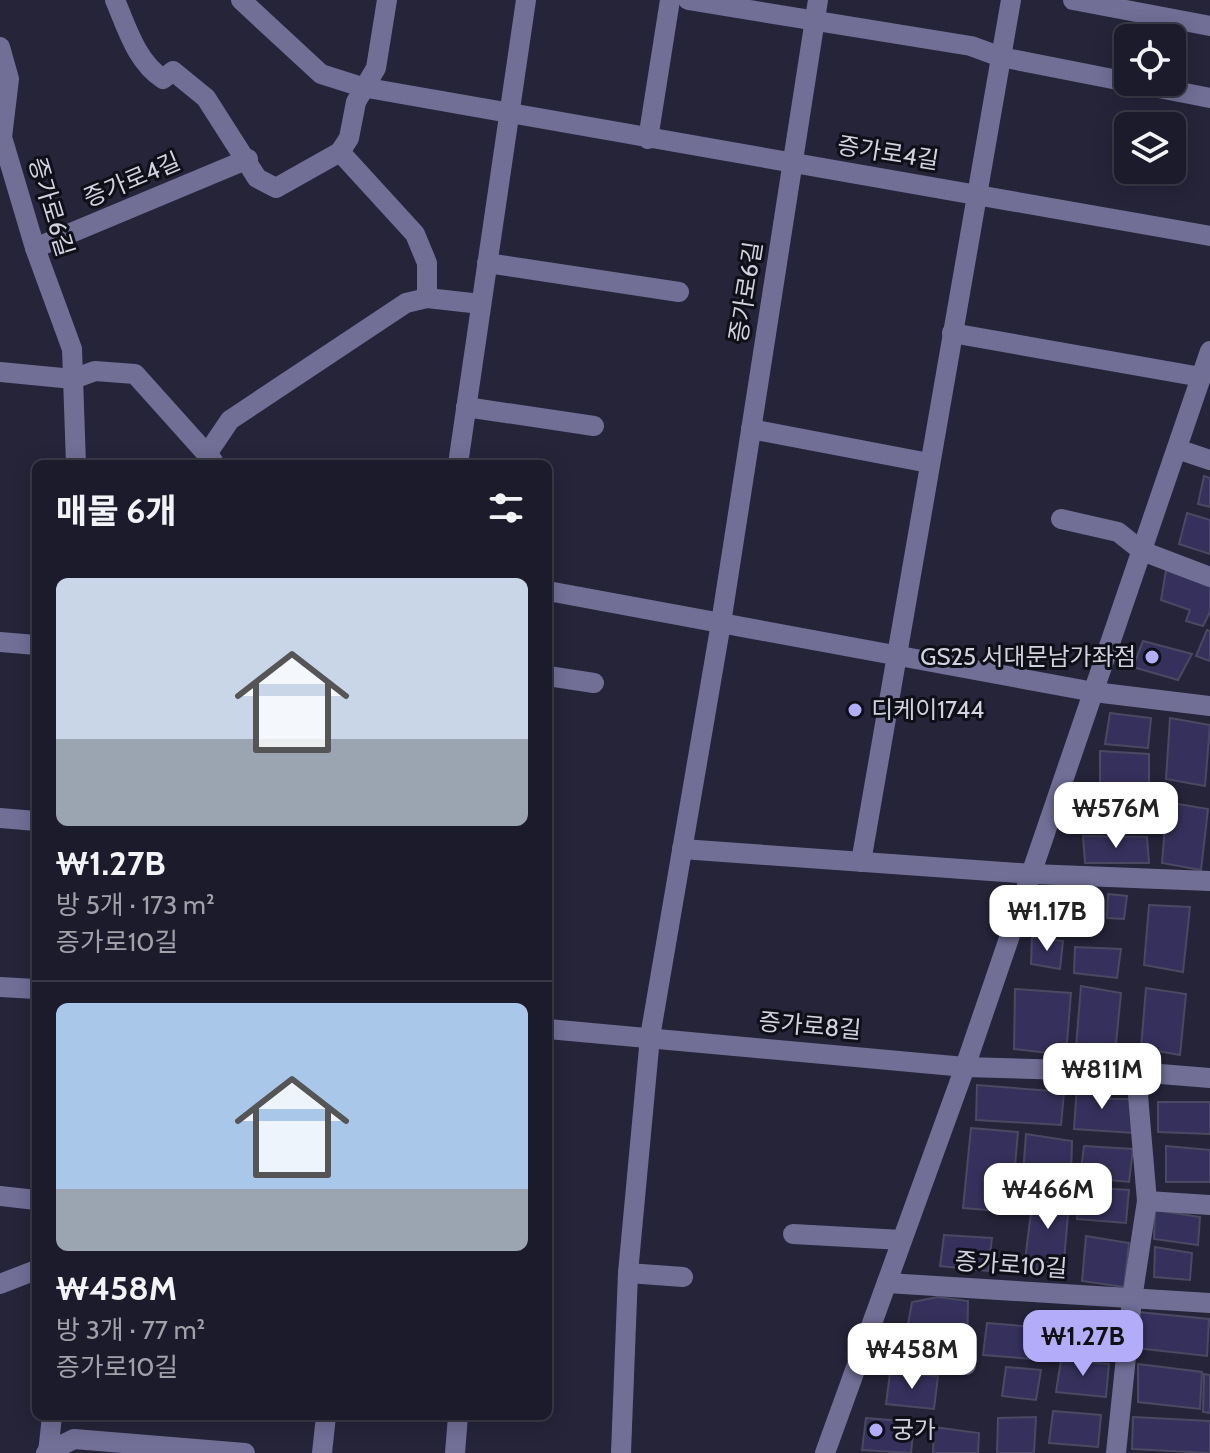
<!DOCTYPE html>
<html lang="ko">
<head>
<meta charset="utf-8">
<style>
	body { margin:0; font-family:Cabin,"Noto Sans KR",sans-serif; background:#292837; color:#f1f3f6; height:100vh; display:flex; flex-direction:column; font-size:30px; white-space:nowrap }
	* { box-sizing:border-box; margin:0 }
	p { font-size:26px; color:#a0a1a9 }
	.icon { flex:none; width:44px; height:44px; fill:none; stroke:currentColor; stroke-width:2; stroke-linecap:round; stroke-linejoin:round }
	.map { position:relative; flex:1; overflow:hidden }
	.sheet { position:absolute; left:32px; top:460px; width:520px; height:960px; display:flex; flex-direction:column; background:#1c1b2b; border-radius:12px; box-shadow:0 4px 20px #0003,0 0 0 2px #3a3947 }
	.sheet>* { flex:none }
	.buttons { position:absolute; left:1114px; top:24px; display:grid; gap:16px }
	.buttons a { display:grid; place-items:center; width:72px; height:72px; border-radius:12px; background:#1c1b2b; box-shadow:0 4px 20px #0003,0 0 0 2px #3a3947; font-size:40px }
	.price { position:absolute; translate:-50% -68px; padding:0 18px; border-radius:16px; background:#fff; color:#222; font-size:26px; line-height:52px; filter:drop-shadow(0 2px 4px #0008) }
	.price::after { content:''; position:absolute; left:50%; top:48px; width:24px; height:18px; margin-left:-12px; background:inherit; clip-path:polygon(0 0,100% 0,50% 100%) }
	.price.active { background:#b3adf9; color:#111 }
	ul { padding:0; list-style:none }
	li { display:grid; align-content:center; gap:16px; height:424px; padding:0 24px }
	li+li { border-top:2px solid #3a3947 }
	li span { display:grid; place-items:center; height:248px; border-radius:12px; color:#555 }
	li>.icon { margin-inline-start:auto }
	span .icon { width:144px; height:144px; fill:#fffc; stroke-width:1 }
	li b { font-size:34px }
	h2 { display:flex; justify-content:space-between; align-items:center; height:96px; padding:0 24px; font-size:34px }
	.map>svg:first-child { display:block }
	.building { fill:#36315c; stroke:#4a4961; stroke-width:2 }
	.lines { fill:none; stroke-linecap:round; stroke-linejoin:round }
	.minor { stroke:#716f96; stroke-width:20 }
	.poi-dot { fill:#b3adf9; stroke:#0f0f18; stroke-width:3 }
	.labels { text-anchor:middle; stroke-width:6; stroke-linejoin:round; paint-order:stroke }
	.street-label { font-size:24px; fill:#d1d1df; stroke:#0f0f18 }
	.poi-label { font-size:24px; fill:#d1d1df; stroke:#0f0f18; text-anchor:start }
</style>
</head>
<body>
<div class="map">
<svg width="1210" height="1453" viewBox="0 0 1210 1453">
	<rect width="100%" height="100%" fill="#262439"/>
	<g class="building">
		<path d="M 1204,476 L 1210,478 L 1210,507 L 1198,504 Z"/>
		<path d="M 1187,513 L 1210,520 L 1210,554 L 1179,544 Z"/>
		<path d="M 1166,570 L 1210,586 L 1210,612 L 1203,626 L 1186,621 L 1190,610 L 1161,600 Z"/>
		<path d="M 1207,630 L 1210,631 L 1210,661 L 1196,656 Z"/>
		<path d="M 1143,641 L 1192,654 L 1178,680 L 1133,667 Z"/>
		<path d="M 1110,713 L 1151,718 L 1148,748 L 1105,744 Z"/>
		<path d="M 1170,718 L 1210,725 L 1205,786 L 1166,779 Z"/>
		<path d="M 1100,751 L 1149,754 L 1149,787 L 1100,784 Z"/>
		<path d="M 1087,793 L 1153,799 L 1151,828 L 1088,824 Z"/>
		<path d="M 1167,802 L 1208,809 L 1201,870 L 1162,863 Z"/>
		<path d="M 1083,836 L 1147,837 L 1149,863 L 1085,863 Z"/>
		<path d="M 1053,894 L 1091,894 L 1089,920 L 1051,918 Z"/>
		<path d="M 1108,894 L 1127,896 L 1124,919 L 1107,918 Z"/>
		<path d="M 1149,905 L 1190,907 L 1183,972 L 1144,965 Z"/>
		<path d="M 1032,937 L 1063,941 L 1060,969 L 1031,964 Z"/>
		<path d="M 1075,947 L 1121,949 L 1117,978 L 1074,973 Z"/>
		<path d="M 1081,986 L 1121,993 L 1115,1054 L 1076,1047 Z"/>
		<path d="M 1146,988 L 1186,994 L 1180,1055 L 1141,1048 Z"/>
		<path d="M 1015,989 L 1071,993 L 1066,1055 L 1014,1049 Z"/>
		<path d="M 977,1085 L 1064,1092 L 1061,1125 L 976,1120 Z"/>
		<path d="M 1077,1085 L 1110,1086 L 1110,1099 L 1130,1099 L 1134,1133 L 1074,1129 Z"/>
		<path d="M 1158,1102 L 1210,1102 L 1210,1134 L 1158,1132 Z"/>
		<path d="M 971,1128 L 1018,1132 L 1011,1212 L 963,1208 Z"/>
		<path d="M 1026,1134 L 1072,1141 L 1071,1178 L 1023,1174 Z"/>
		<path d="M 1084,1146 L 1133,1149 L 1129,1182 L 1080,1177 Z"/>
		<path d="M 1166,1146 L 1210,1150 L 1210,1182 L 1166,1182 Z"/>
		<path d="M 1081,1187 L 1129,1190 L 1126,1223 L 1077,1219 Z"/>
		<path d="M 1034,1189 L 1070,1192 L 1063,1272 L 1024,1268 Z"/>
		<path d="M 1155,1210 L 1200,1217 L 1198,1245 L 1154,1239 Z"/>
		<path d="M 944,1235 L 992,1238 L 988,1271 L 940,1266 Z"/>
		<path d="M 1086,1236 L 1129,1243 L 1124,1287 L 1082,1281 Z"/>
		<path d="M 1155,1247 L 1192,1253 L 1190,1280 L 1154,1277 Z"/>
		<path d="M 938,1297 L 968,1301 L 967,1351 L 904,1346 L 912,1302 Z"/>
		<path d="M 1063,1311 L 1111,1315 L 1108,1348 L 1059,1343 Z"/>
		<path d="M 1138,1312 L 1209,1319 L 1207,1356 L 1136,1348 Z"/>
		<path d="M 987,1323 L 1035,1327 L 1032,1359 L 983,1355 Z"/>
		<path d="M 1061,1360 L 1109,1364 L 1106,1397 L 1056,1392 Z"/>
		<path d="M 1138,1364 L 1202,1372 L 1200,1409 L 1138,1402 Z"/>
		<path d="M 1006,1367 L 1041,1370 L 1036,1400 L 1002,1396 Z"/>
		<path d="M 890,1373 L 938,1376 L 934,1409 L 886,1404 Z"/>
		<path d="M 1204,1374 L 1210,1375 L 1210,1413 L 1203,1412 Z"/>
		<path d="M 1053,1411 L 1101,1415 L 1098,1447 L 1049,1443 Z"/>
		<path d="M 1036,1417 L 1034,1453 L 997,1453 L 998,1418 Z"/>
		<path d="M 1133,1417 L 1210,1421 L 1210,1453 L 1132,1449 Z"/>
		<path d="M 866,1418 L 914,1422 L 911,1453 L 862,1450 Z"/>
		<path d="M 934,1427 L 979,1433 L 978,1453 L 933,1453 Z"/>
	</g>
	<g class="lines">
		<g class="minor">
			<path d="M 115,0 C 127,28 136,61 163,79 L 173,71 L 206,98 L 257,178 L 276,188 L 340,152 L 349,138 L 356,102 L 376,68 L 387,0"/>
			<path d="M 241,0 L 321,74 L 362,87 L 1210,236"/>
			<path d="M 688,0 L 971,46 L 1001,57 L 1128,82"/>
			<path d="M 1073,0 L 1210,26"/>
			<path d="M 0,47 L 9,79 L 2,137 L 35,248 L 72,349 L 76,464"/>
			<path d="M 1128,82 L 1210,98"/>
			<path d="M 648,139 L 670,0"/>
			<path d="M 340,152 L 415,234 L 427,263 L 427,298"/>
			<path d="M 35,248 L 248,159"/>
			<path d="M 487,263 L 679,292"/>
			<path d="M 952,333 L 1201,377"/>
			<path d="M 0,372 L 73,379 L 95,371 L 135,374 L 213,461"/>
			<path d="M 466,407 L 594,426"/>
			<path d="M 751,429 L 929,463"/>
			<path d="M 1177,449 L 1210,460"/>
			<path d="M 207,454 L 230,420 L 406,303 L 427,298 L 481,304"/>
			<path d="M 458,464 L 526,0"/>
			<path d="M 1061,519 L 1118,532 L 1142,551 L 1210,577"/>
			<path d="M 548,591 L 1094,692 L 1210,706"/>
			<path d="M 0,642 L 36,645"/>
			<path d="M 548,676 L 594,683"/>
			<path d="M 0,818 L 36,821"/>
			<path d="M 682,849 L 1032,874 L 1210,881"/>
			<path d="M 861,862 L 1011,0"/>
			<path d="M 0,987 L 36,989"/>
			<path d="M 548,1029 L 965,1067 L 1136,1072 L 1210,1078"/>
			<path d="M 0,1196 L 36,1200"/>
			<path d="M 1147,1201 L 1210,1205"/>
			<path d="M 793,1234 L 902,1240"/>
			<path d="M 628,1273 L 683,1277"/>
			<path d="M 887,1283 L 1210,1303"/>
			<path d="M 0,1284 L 36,1270"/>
			<path d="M 861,1354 L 966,1365"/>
			<path d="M 46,1453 L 74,1439 L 245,1453"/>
			<path d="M 48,1453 L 52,1416"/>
			<path d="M 322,1453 L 326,1416"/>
			<path d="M 455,1453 L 458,1416"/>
			<path d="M 621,1453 L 628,1273 L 650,1037 L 721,623 L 818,0"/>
			<path d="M 825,1453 L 965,1067 L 1210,351"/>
			<path d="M 1116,1453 L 1132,1299 L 1147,1201 L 1136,1072"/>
		</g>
	</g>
	<g class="poi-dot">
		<circle cx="1152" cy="657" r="8"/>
		<circle cx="855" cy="710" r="8"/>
		<circle cx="876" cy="1430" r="8"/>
	</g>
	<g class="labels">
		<g class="street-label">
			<text transform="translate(888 153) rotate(9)" y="8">증가로4길</text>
			<text transform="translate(132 180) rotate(-23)" y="8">증가로4길</text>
			<text transform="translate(51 207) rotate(73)" y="8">증가로6길</text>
			<text transform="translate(746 292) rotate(-81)" y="8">증가로6길</text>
			<text transform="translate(810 1026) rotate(5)" y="8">증가로8길</text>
			<text transform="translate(1011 1265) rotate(4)" y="8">증가로10길</text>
		</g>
		<g class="poi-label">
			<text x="1136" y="665" text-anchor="end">GS25 서대문남가좌점</text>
			<text x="871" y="718">디케이1744</text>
			<text x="892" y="1438">궁가</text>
		</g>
	</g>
</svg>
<div class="buttons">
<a><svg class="icon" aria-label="locate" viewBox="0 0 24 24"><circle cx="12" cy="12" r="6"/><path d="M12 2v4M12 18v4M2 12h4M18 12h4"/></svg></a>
<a><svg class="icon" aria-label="layers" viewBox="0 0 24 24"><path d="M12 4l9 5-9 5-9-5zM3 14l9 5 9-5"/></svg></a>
</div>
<b class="price" style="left:1116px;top:850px">₩576M</b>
<b class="price" style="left:1047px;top:953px">₩1.17B</b>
<b class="price" style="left:1102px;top:1111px">₩811M</b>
<b class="price" style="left:1048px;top:1231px">₩466M</b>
<b class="price active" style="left:1083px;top:1378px">₩1.27B</b>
<b class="price" style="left:912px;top:1391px">₩458M</b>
<section class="sheet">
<h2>매물 6개<svg class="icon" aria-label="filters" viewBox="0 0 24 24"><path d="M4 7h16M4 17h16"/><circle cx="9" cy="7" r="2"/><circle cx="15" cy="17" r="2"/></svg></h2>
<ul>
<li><span style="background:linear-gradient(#c9d6e8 65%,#9aa5b1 0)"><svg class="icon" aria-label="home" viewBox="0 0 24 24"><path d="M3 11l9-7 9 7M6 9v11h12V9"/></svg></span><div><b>₩1.27B</b><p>방 5개 · 173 m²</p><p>증가로10길</p></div></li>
<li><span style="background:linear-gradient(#a9c7e8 75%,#9aa5b1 0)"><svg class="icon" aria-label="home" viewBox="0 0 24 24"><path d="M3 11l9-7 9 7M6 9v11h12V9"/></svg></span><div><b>₩458M</b><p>방 3개 · 77 m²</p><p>증가로10길</p></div></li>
</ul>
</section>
</div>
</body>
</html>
